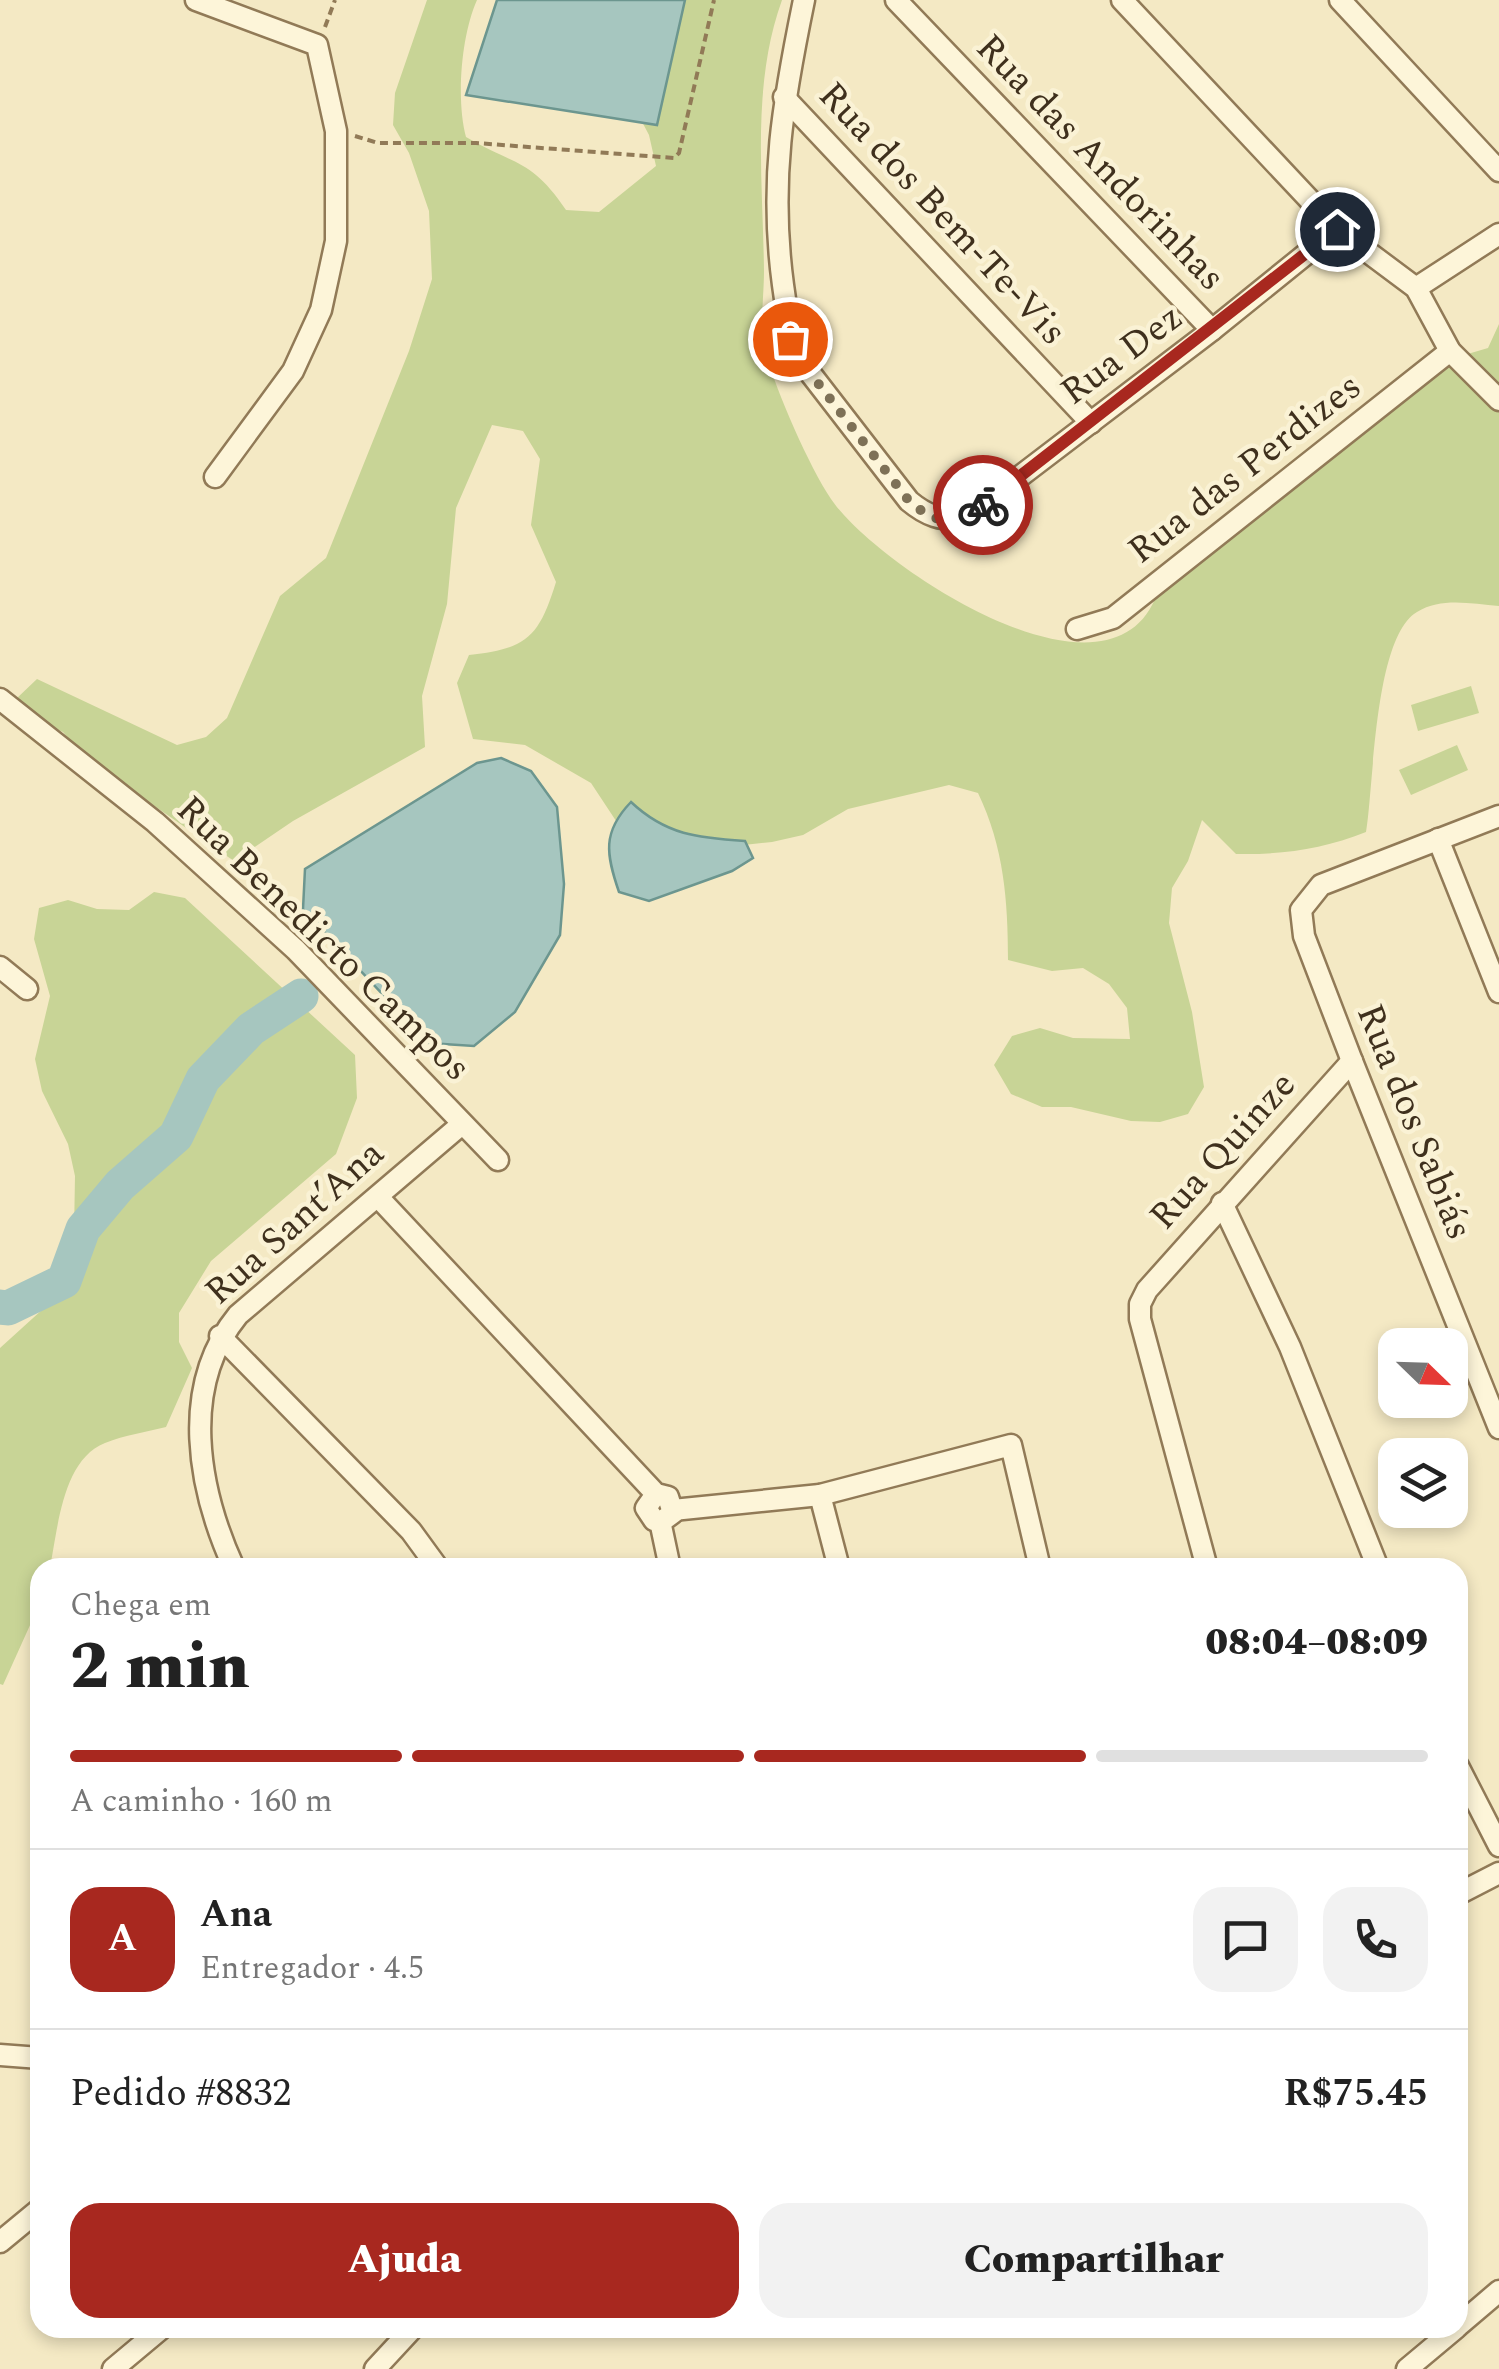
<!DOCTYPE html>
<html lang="pt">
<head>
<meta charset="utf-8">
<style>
  body { margin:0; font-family:Spectral,serif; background:#f2f2f2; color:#222; height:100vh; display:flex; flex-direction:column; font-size:38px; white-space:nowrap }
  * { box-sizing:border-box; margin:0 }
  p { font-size:32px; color:#767676 }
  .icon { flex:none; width:55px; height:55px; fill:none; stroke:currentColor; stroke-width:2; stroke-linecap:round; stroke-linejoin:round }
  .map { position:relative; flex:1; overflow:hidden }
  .panel { position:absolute; left:30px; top:1558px; width:1438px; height:780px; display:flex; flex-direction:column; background:#fff; border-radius:30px; box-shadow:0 5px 15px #0003 }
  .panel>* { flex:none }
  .needle { width:65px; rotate:113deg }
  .buttons { position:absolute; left:1378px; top:1328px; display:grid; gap:20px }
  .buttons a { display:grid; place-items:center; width:90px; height:90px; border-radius:20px; background:#fff; box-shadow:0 5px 15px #0003; font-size:50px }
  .pin { position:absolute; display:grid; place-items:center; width:85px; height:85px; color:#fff; margin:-42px; border:5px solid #fff; border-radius:50%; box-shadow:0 2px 10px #0007 }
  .courier { position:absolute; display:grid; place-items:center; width:100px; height:100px; margin:-50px; border:8px solid #a8281f; border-radius:50%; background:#fff; color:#222; box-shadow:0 2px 12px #0007 }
  .headline em { font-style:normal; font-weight:800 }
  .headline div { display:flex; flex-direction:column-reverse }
  .headline { display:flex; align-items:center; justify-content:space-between; height:170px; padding:0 40px }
  h1 { font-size:65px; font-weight:800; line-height:75px }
  .bar { display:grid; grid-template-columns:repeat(4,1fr); gap:15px 10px; align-content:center; height:120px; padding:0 40px }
  .bar i { height:12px; border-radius:8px; background:#e0e0e0 }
  .bar .on { background:#a8281f }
  .bar p { grid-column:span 4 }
  .line { display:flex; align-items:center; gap:25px; padding:0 40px; border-top:2px solid #e0e0e0 }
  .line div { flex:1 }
  .round { display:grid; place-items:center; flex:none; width:105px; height:105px; border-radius:30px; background:#f2f2f2 }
  .action { display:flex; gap:20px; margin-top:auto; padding:20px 40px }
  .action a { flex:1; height:115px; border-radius:30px; background:#a8281f; color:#fff; font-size:40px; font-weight:800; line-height:115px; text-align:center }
  .action a+a { background:#f2f2f2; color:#222 }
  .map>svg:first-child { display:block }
</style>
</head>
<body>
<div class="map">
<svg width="1499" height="2369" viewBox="0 0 1499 2369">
  <rect width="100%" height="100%" fill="#f4e9c4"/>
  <g fill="#c8d496">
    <path d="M427 0H477C461 36 456 100 466 137 515 166 531 158 566 210L599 212 656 166 649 135 629 97 609 0H782C751 86 763 180 764 271 764 296 759 330 766 354 777 393 809 466 831 499 875 564 1104 717 1155 599L1403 373 1488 348 1499 324V606C1471 604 1442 597 1417 612 1374 637 1374 785 1366 832 1323 849 1282 855 1236 854L1202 820 1188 861 1172 888 1169 923 1192 1012 1204 1087 1188 1114 1160 1122 1131 1121 1071 1107H1042L1011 1094 994 1065 1012 1036 1040 1028 1073 1038 1130 1039 1127 1008 1109 984 1083 968 1052 971 1008 960C1008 901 1004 847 978 793L949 785 848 809 803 835 772 842 689 851 626 836 591 783 525 745 473 739 457 683 469 655C527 649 539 637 556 582L531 525 540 459 523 431 492 425 456 508 447 604 422 696 425 747 293 821 234 861 85 758 63 732 36 720 16 699 37 679 177 745 206 737 227 718 280 596 326 558 409 351 432 279 429 211 409 153 393 125 395 93Z"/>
    <polygon points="1471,686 1479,713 1418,731 1411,705"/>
    <polygon points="1457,745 1468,770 1411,795 1399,770"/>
    <path d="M154 892 185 898 355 1055 357 1098 336 1154 211 1261 179 1313V1342L192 1368 166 1427C146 1432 125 1435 105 1443 62 1460 58 1529 50 1567L40 1568V1603L3 1685 0 1684V1348L54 1299 69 1264 74 1233 75 1176 68 1144 42 1091 35 1059 50 996 34 939 39 908 68 900 97 909 129 910Z"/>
  </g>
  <g fill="#a6c6bf" stroke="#6c968f" stroke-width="2.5">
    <polygon points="497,0 685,0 657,125 466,95"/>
    <polygon points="501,758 531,771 557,807 564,884 560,935 515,1012 474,1046 428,1043 303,909 305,869 477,763"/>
    <path d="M631 802C666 835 698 838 745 841L753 858 732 871 649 901 619 892C606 854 602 832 631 802Z"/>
  </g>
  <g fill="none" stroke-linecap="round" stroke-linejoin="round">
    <polyline stroke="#a6c6bf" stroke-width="35" points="0,1307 8,1308 64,1281 83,1229 120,1185 176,1136 203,1079 251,1029 301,996"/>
    <defs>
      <g id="street">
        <polyline points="196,0 317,45 336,131 336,241 321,310 293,371 215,477"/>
        <path d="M804 0C783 102 769 181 783 285 787 312 789 336 800 360L909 501C927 516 940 520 964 519L1212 330 1337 229"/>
        <polyline points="896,0 1212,330"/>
        <polyline points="1122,0 1337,229 1416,288 1450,351 1499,400"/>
        <polyline points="1340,0 1499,171"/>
        <polyline points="784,97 1091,423"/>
        <polyline points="1416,288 1499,234"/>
        <polyline points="1077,629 1113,618 1450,351"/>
        <polyline points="0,699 155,822 296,950 498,1160"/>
        <polyline points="1499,816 1321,885 1301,910 1304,936 1352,1061 1499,1428"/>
        <polyline points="1438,839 1499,992"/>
        <polyline points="0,967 27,989"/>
        <polyline points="378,1197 656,1494 668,1497 673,1513 662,1521 654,1520 646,1508 656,1494"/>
        <polyline points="1222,1203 1290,1347 1378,1568"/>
        <polyline points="220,1336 411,1531 438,1568"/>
        <polyline points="820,1495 839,1568"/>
        <polyline points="673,1510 820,1495 1011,1445 1040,1568"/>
        <polyline points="660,1521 670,1568"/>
        <path d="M234 1568C198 1489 179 1387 238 1315L462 1124"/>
        <polyline points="1207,1568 1140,1319 1140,1304 1147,1290 1352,1061"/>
        <polyline points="1458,1766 1499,1846"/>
        <polyline points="1458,1894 1499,1873"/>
        <polyline points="0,2055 40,2058"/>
        <polyline points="0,2242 40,2209"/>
        <polyline points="1458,2326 1499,2291"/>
        <polyline points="113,2369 162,2328"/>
        <polyline points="375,2369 413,2328"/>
        <polyline points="1407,2369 1456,2328"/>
      </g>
    </defs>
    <use href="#street" stroke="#917a57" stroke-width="25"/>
    <g stroke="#917a57" stroke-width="4" stroke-dasharray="8 5" stroke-linecap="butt">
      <polyline points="325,27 335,0"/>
      <polyline points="355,136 378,143 476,143 674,158 679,153 714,0"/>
    </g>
    <use href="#street" stroke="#fdf5d9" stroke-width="20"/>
  </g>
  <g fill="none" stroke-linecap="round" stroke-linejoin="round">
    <path stroke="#7e7157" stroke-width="10" stroke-dasharray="0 18" d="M790 339 800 360 909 501C937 525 955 527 983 505"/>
    <polyline stroke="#a8281f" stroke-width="12" points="983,505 1337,229"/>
  </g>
  <g text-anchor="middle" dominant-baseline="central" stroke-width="9" stroke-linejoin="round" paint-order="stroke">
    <g font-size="38" fill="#3f301d" stroke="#faf2d5">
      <text transform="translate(1100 163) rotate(46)">Rua das Andorinhas</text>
      <text transform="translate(942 214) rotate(47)">Rua dos Bem-Te-Vis</text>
      <text transform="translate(1122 355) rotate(-37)">Rua Dez</text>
      <text transform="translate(1245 469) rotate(-38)">Rua das Perdizes</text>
      <text transform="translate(323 939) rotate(44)">Rua Benedicto Campos</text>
      <text transform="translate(1414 1122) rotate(68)">Rua dos Sabiás</text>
      <text transform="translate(1223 1151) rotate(-48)">Rua Quinze</text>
      <text transform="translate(295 1223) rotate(-42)">Rua Sant’Ana</text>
    </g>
  </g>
</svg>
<div class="buttons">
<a><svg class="needle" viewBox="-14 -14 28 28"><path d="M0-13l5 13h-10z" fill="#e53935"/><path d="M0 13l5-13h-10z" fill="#767676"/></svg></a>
<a><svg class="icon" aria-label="layers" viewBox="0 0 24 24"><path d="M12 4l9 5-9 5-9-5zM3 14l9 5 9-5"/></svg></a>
</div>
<div class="pin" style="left:790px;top:339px;background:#ea580c"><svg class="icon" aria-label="bag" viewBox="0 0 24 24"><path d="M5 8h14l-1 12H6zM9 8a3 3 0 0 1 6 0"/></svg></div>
<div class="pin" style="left:1337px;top:229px;background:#1f2937"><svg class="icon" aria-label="home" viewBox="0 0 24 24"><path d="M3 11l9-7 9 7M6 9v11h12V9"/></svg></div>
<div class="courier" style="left:983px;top:505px"><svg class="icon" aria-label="bike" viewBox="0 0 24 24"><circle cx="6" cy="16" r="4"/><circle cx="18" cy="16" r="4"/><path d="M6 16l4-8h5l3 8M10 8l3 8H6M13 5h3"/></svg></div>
<section class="panel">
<div class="headline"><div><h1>2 min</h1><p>Chega em</p></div><em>08:04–08:09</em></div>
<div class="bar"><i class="on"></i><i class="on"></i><i class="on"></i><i></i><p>A caminho · 160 m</p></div>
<div class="line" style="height:180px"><b class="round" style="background:#a8281f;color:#fff">A</b><div><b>Ana</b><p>Entregador · 4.5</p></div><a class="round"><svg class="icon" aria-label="chat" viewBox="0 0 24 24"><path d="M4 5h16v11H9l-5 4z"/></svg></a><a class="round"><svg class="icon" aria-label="phone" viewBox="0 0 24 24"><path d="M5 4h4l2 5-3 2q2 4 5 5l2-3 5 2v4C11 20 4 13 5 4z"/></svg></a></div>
<div class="line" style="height:130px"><div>Pedido #8832</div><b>R$75.45</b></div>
<div class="action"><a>Ajuda</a><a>Compartilhar</a></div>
</section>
</div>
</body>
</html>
